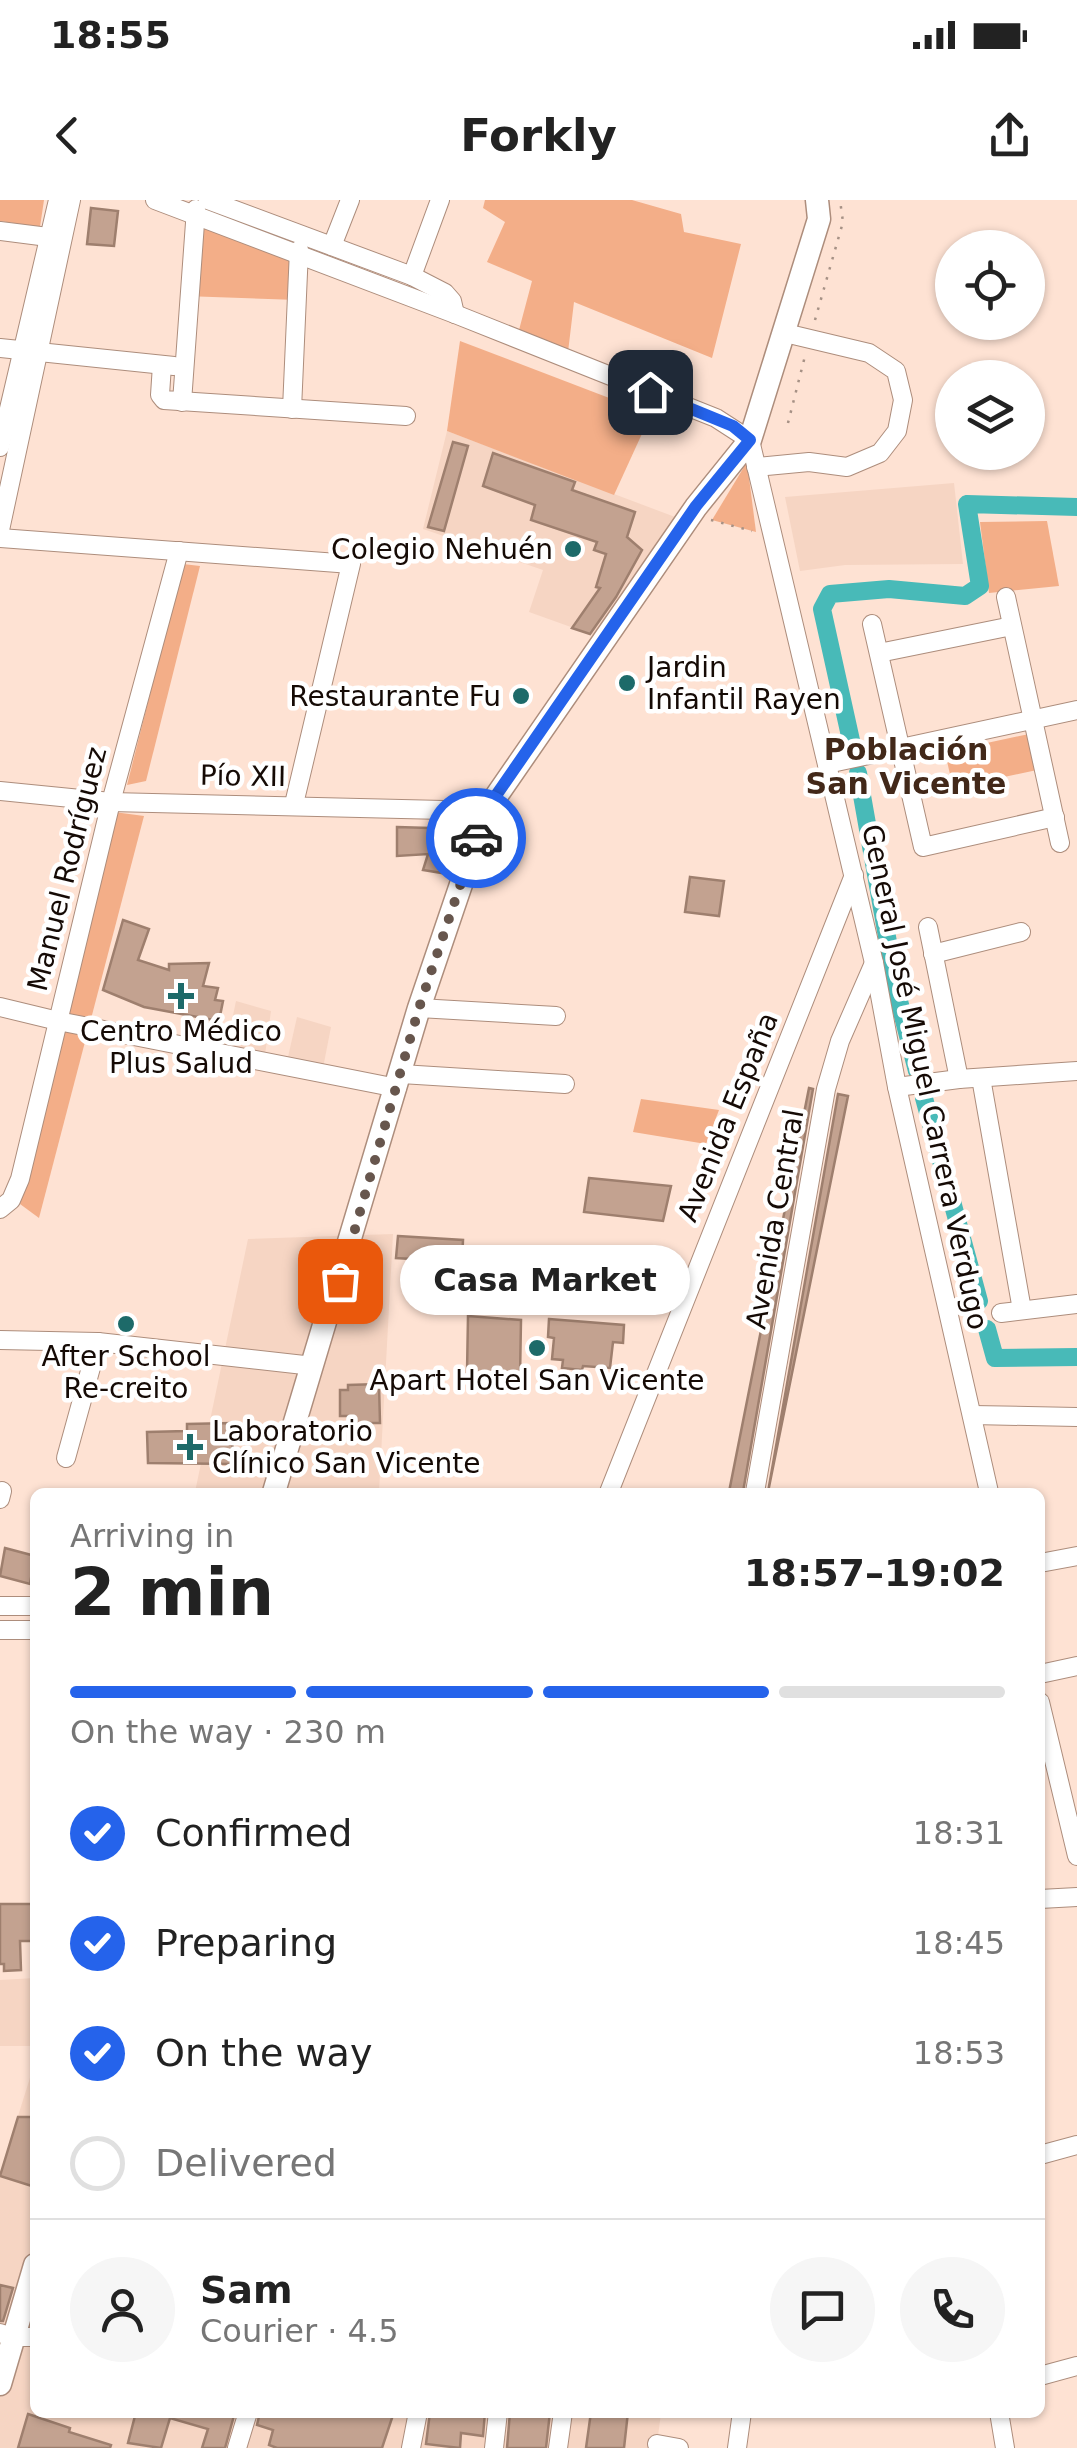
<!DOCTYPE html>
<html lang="en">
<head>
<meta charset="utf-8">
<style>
  body { margin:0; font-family:"DejaVu Sans",sans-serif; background:#f6f6f6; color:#222; height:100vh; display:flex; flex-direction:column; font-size:38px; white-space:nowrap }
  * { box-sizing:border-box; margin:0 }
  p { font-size:32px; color:#767676 }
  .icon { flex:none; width:55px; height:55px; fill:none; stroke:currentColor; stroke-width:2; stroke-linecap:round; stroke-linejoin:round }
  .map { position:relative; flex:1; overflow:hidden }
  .side { position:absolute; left:30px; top:1288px; width:1015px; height:930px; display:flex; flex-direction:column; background:#fff; border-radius:15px; box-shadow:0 2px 8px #0004 }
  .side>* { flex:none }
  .buttons { position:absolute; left:935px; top:30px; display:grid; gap:20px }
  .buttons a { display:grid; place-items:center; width:110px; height:110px; border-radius:50%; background:#fff; box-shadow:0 2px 8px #0004; font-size:50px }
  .pin { position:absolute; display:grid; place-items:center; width:85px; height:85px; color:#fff; margin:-42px; border-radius:20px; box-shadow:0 5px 15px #0006 }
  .courier { position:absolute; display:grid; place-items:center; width:100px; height:100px; margin:-50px; border:8px solid #2563eb; border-radius:50%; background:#fff; color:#222; box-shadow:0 2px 12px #0007 }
  .bubble { position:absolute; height:70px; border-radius:35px; background:#fff; box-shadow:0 2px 8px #0004; font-size:32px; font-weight:700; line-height:70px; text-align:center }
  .head em { font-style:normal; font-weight:700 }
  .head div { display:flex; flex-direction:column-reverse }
  .head { display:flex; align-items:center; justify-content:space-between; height:170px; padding:0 40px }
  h1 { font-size:65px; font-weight:700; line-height:75px }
  .bar { display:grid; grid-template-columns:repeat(4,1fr); gap:15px 10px; align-content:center; height:120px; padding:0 40px }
  .bar i { height:12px; border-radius:8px; background:#e0e0e0 }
  .bar .on { background:#2563eb }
  .bar p { grid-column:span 4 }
  .line { display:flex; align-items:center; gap:25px; padding:0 40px; border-top:2px solid #e0e0e0 }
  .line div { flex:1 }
  .round { display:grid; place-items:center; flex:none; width:105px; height:105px; border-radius:52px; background:#f6f6f6 }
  ol { padding:0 40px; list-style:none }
  li { display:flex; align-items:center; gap:30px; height:110px }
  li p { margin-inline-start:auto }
  li .icon { padding:10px; border-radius:50%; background:#2563eb; color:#fff; stroke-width:4 }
  li:last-child { color:#767676 }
  li i { width:55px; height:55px; border:5px solid #e0e0e0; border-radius:50% }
  .status { display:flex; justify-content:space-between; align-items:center; height:70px; padding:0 50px; background:#fff; direction:ltr }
  .status svg { height:28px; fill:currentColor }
  header { display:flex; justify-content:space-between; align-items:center; height:130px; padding:0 40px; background:#fff; font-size:45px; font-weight:700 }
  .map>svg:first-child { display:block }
</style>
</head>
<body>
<div class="status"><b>18:55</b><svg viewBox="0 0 49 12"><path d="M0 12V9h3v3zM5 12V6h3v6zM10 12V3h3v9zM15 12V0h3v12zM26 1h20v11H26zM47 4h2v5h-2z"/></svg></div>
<header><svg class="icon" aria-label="back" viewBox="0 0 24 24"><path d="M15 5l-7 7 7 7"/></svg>Forkly<svg class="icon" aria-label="share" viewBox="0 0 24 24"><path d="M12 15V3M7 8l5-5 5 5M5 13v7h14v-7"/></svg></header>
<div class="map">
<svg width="1077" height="2248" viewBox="0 0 1077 2248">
  <rect width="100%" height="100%" fill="#fee2d3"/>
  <g fill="#f6d5c3">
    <polygon points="447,231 683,320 596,436 529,412 543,370 423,329"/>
    <polygon points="954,283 963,364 845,365 800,371 785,297"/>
    <polygon points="236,801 271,811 264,862 225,854"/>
    <polygon points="297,817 331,827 322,873 286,866"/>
    <polygon points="393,1034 379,1292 195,1292 248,1039"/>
    <polygon points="35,1778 35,1846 0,1846 0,1780"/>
    <polygon points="35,1862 35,2065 14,2137 35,2137 35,2212 661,2213 657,2244 678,2248 0,2248 0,1973"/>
  </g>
  <g fill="#f3ae88">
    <polygon points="0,0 44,0 40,27 0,21"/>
    <polygon points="485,0 632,0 681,14 684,32 741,44 712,158 574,102 568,152 519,130 532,81 487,62 505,22 483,8"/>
    <polygon points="194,16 298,56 297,100 184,96"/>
    <polygon points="460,141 651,214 614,295 447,231"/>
    <polygon points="747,262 756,332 712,320"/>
    <polygon points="1047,321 1059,386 989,393 980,322"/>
    <polygon points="183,364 200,366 146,581 127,585"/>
    <polygon points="1029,534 1037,570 953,588 945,552"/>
    <polygon points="114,612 144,616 39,1018 20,1004"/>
    <polygon points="641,899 719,910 706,944 633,932"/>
  </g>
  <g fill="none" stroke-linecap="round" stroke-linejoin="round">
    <g stroke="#48bab8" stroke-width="18">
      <polyline points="852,545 822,409 830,394 889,389 965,396 980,386 967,304 1077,307"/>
      <polyline points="858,573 897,793 917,871"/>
      <polyline points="924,898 979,1101"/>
      <polyline points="987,1129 995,1158 1077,1157"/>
    </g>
  </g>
  <g fill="#c3a290" stroke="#9e7f6e" stroke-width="2.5">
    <polygon points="91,8 118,11 114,46 87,44"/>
    <polygon points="453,242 468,246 444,331 428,327"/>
    <polygon points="493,253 575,282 572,290 635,312 627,337 642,350 616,397 590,434 572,428 600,388 596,387 606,354 594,350 597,342 531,320 535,305 483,286"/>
    <polygon points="397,627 462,629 448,674 423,670 428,654 397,656"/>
    <polygon points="690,677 724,681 719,716 685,712"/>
    <polygon points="123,720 149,729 138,760 169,770 169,764 209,763 203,786 218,788 215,800 223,801 219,821 144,807 103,790"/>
    <polygon points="809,888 813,889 743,1292 729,1292"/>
    <polygon points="838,894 848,896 768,1292"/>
    <polygon points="589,978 671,986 663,1021 584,1012"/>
    <polygon points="398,1036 463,1040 462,1062 396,1058"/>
    <polygon points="468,1116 521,1120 520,1177 467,1173"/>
    <polygon points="549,1119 624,1125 623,1143 613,1142 610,1168 583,1166 582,1170 562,1168 563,1160 552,1159 554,1138 548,1137"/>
    <polygon points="379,1184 380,1223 348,1223 348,1216 340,1216 340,1190 348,1190 348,1185"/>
    <polygon points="232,1223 233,1264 148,1263 147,1232 187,1231 187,1224"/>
    <polygon points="5,1348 35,1356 30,1384 0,1376"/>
    <polygon points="0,1704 35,1704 35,1741 20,1741 21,1770 4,1771 4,1764 0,1764"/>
    <polygon points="18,1917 35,1917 35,1987 0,1976"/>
    <polygon points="0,2085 13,2088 3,2121 0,2121"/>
    <polygon points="136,2212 235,2212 225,2248 202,2248 208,2229 170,2218 161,2248 128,2243"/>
    <polygon points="260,2212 394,2212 382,2248 277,2248 269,2245 273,2230 257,2225"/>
    <polygon points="430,2212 485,2212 483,2236 461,2233 460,2248 426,2244"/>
    <polygon points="510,2212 550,2212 546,2248 507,2248"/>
    <polygon points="591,2212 628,2212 624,2248 586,2248"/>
    <polygon points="28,2214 70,2228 69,2232 111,2245 110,2248 18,2248"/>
  </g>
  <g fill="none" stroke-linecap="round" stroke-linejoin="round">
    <defs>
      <g id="minor">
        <polyline points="155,0 455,114 716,218 750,240 874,763 897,887 989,1292"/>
        <polyline points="208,0 412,76 445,93 452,101 455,114"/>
        <polyline points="0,31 48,37"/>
        <polyline points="332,46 350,0"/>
        <polyline points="412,76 440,0"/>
        <polyline points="0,148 174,166"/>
        <polyline points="162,165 160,195 164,200 406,216"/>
        <polyline points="182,202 196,9"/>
        <polyline points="292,209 299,50"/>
        <polyline points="0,247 58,0"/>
        <polyline points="756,267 809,262 847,267 880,253 897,231 903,200 896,171 869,153 785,133"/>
        <polyline points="0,330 71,0"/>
        <polyline points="0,338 351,364 294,604"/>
        <polyline points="1006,397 1060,643"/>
        <polyline points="872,424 923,647 1055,617"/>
        <polyline points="879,453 1012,426"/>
        <polyline points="827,564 1077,510"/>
        <polyline points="0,591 111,602 486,611"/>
        <polyline points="928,727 959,879"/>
        <polyline points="933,754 1021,732"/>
        <polyline points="0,807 58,821 397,888"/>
        <polyline points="419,808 556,816"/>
        <polyline points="401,874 565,884"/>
        <polyline points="981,878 1022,1110"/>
        <polyline points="897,887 959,879 1077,871"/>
        <polyline points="0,1009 11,1000 20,979 111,602 179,351"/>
        <polyline points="1001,1113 1077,1104"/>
        <polyline points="0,1140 98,1142 313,1166"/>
        <polyline points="972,1215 1077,1217"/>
        <polyline points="66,1258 98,1142"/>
        <polyline points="609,1292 854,675"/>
        <polyline points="755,1292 826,889 840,841 874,763"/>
        <polyline points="0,1299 2,1291"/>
        <polyline points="1040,1363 1077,1356"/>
        <polyline points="0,1406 35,1406"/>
        <polyline points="0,1430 35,1430"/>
        <polyline points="1040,1474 1077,1466"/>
        <polyline points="1040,1502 1077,1656"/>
        <polyline points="1040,1699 1077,1697"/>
        <polyline points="1040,1955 1077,1945"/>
        <polyline points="0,2133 13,2137 35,2137"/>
        <polyline points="1040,2176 1077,2166"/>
        <polyline points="999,2212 1005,2248"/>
        <polyline points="657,2244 679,2248"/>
        <polyline points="237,2248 248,2212"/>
        <polyline points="411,2248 418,2212"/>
        <polyline points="494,2248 498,2212"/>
        <polyline points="558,2248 563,2212"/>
        <polyline points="737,2248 742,2212"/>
      </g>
      <g id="major">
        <polyline points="274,1292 419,808 486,611 696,307 750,240 819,19 817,0"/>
        <polyline points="0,2184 35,2065"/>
      </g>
    </defs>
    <use href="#minor" stroke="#ad8d7c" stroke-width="20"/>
    <use href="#major" stroke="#ad8d7c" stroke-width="25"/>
    <g stroke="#a69185" stroke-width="2.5" stroke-dasharray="2.5 8" stroke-linecap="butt">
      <polyline points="815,120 843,22 840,0"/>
      <polyline points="788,223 805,156"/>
      <polyline points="711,320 752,331"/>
    </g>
    <use href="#minor" stroke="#fff" stroke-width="18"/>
    <use href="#major" stroke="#fff" stroke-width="22"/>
  </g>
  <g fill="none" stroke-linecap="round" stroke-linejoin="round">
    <polyline stroke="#67564d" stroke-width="10" stroke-dasharray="0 18" points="340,1081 419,808 476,638"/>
    <polyline stroke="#2563eb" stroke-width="12" points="476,638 486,610 696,306 750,240 733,226 650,192"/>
  </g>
  <g fill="#1d6a69" stroke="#fff" stroke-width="4">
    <circle cx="573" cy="349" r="10"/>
    <circle cx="627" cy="483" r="10"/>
    <circle cx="521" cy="496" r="10"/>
    <path d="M176 781h10v10h10v10h-10v10h-10v-10h-10v-10h10z"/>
    <circle cx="126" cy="1124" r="10"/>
    <circle cx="537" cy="1148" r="10"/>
    <path d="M185 1232h10v10h10v10h-10v10h-10v-10h-10v-10h10z"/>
  </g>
  <g text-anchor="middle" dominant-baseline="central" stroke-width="9" stroke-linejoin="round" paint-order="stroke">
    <g font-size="28" fill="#150a05" stroke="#fff">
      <text x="553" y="349" text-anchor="end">Colegio Nehuén</text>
      <text x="647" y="467" text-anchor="start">Jardin<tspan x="647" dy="32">Infantil Rayen</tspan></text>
      <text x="501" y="496" text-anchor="end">Restaurante Fu</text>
      <text x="181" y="831">Centro Médico<tspan x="181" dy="32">Plus Salud</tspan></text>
      <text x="126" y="1156">After School<tspan x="126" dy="32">Re-creito</tspan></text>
      <text x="537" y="1180">Apart Hotel San Vicente</text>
      <text x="212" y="1231" text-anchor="start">Laboratorio<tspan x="212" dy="32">Clínico San Vicente</tspan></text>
    </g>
    <g font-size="28" fill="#150a05" stroke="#fff">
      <text transform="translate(243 576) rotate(1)">Pío XII</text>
      <text transform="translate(67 669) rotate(-76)">Manuel Rodríguez</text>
      <text transform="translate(925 877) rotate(78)">General José Miguel Carrera Verdugo</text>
      <text transform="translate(728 917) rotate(-68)">Avenida España</text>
      <text transform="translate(775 1019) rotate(-80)">Avenida Central</text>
    </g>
    <g font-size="30" font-weight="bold" fill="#422819" stroke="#fff">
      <text x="906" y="549">Población<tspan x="906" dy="34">San Vicente</tspan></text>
    </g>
  </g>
</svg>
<div class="buttons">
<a><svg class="icon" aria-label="locate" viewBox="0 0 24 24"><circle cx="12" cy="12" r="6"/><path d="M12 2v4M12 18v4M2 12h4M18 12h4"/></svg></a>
<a><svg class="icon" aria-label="layers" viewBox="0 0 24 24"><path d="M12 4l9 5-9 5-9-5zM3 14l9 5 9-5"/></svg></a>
</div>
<div class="pin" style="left:340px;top:1081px;background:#ea580c"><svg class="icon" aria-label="bag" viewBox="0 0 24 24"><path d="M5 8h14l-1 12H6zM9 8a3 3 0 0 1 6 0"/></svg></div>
<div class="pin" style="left:650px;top:192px;background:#1f2937"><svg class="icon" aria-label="home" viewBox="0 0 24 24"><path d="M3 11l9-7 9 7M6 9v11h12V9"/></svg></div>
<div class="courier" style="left:476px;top:638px"><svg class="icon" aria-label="car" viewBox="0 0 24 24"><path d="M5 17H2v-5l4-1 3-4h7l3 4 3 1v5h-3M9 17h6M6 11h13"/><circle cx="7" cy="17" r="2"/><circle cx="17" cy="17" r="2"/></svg></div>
<div class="bubble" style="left:400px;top:1045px;width:290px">Casa Market</div>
<section class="side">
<div class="head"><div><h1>2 min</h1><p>Arriving in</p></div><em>18:57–19:02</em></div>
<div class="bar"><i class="on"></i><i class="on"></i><i class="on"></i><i></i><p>On the way · 230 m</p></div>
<ol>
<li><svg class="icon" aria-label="check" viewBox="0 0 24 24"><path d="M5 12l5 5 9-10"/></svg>Confirmed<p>18:31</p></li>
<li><svg class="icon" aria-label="check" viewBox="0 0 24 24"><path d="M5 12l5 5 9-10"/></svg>Preparing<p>18:45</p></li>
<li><svg class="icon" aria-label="check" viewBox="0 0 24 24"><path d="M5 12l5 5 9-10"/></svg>On the way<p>18:53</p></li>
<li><i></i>Delivered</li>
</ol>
<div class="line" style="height:180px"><a class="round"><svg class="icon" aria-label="person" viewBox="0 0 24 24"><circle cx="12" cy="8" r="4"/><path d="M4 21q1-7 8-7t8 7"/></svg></a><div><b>Sam</b><p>Courier · 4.5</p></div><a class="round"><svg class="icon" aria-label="chat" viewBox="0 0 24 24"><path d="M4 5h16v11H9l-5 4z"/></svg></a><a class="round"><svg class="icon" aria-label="phone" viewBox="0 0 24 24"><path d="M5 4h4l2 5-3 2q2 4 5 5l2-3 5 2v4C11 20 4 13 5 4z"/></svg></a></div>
</section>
</div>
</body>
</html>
